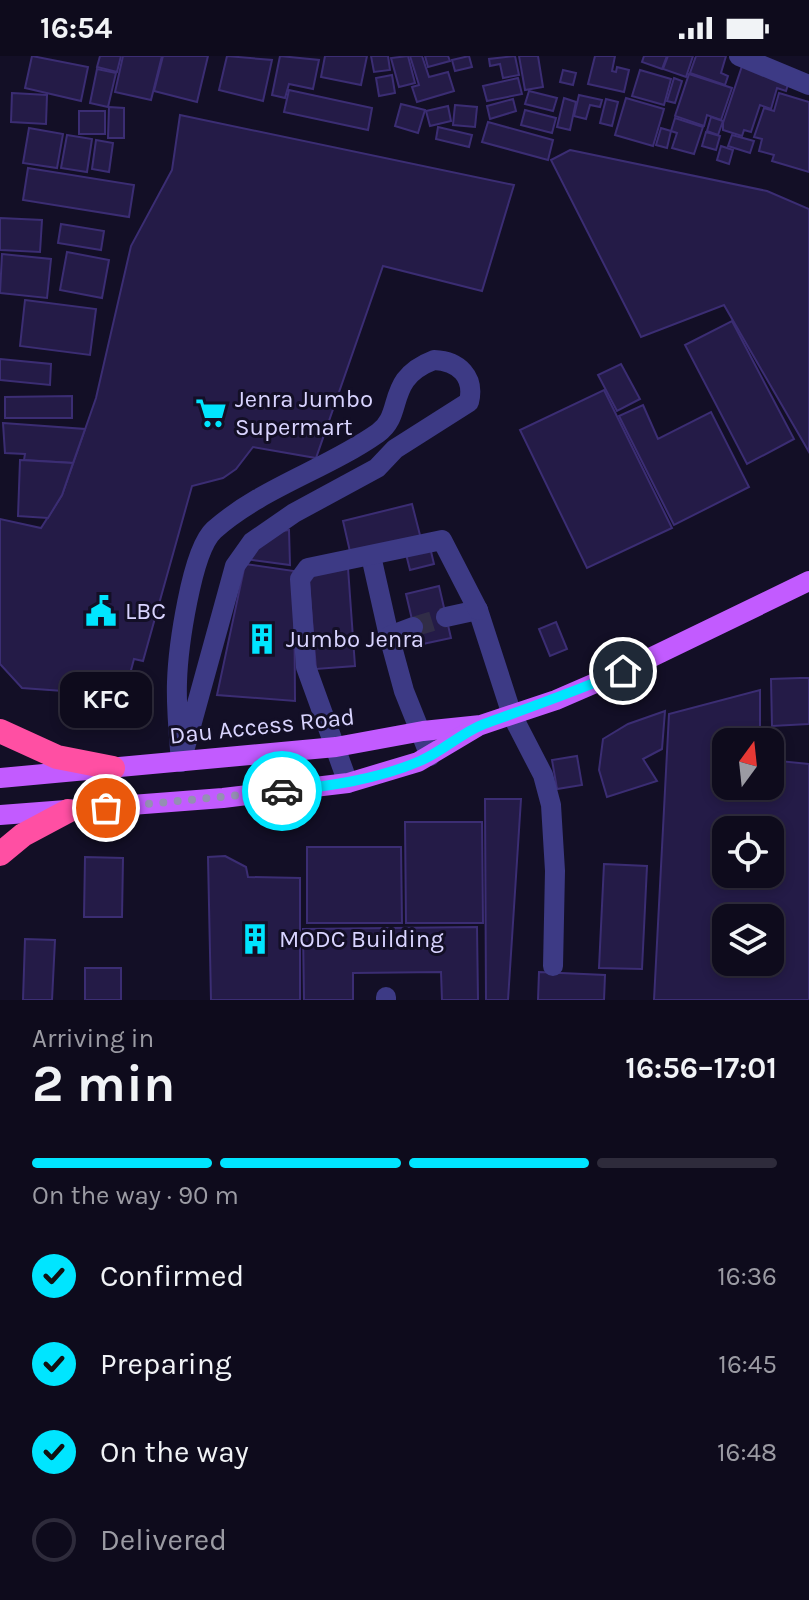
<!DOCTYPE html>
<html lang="en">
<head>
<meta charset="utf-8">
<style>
  body { margin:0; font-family:Karla,sans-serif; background:#1c1929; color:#f1f3f6; height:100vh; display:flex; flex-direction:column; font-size:30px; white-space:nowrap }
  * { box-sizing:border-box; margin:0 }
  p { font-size:26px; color:#9b9ba3 }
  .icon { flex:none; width:44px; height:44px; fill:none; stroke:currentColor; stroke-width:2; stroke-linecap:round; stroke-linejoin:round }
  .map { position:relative; height:944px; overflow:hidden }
  .sheet { display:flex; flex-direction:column; background:#0e0b1c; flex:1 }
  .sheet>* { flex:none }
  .needle { width:52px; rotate:15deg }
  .tools { position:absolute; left:712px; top:672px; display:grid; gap:16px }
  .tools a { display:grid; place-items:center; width:72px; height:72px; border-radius:16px; background:#0e0b1c; box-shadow:0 4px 12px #0003,0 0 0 2px #2e2b3b; font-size:40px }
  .pin { position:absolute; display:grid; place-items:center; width:68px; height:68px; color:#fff; margin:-34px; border:4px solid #fff; border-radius:50%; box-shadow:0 2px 8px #0007 }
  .courier { position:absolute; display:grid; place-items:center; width:80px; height:80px; margin:-40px; border:6px solid #00e5ff; border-radius:50%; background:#fff; color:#222; box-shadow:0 2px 10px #0007 }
  .bubble { position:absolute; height:56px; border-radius:16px; background:#0e0b1c; box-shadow:0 4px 12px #0003,0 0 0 2px #2e2b3b; font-size:26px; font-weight:700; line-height:56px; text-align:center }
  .summary em { font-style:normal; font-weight:700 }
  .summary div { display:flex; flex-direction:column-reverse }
  .summary { display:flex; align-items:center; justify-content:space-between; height:136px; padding:0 32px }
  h1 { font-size:52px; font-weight:700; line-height:60px }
  .bar { display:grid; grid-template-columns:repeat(4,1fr); gap:12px 8px; align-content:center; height:96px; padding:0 32px }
  .bar i { height:10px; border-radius:6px; background:#2e2b3b }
  .bar .selected { background:#00e5ff }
  .bar p { grid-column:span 4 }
  ol { padding:0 32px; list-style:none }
  li { display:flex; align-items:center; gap:24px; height:88px }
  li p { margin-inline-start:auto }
  li .icon { padding:8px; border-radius:50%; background:#00e5ff; color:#111; stroke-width:4 }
  li:last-child { color:#9b9ba3 }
  li i { width:44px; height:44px; border:4px solid #2e2b3b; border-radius:50% }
  .status { display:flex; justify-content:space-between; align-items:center; height:56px; padding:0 40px; background:#0e0b1c; direction:ltr }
  .status svg { height:22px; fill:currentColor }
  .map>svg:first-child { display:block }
</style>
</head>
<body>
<div class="status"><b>16:54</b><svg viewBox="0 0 49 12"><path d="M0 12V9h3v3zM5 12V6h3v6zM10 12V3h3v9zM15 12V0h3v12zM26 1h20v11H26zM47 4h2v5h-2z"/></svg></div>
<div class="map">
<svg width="809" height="944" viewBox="0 0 809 944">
  <rect width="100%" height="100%" fill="#130f26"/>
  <g fill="#241b47" stroke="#3b2d73" stroke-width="2" fill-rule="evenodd">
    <polygon points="32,0 88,11 81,45 25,32"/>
    <polygon points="100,0 121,0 117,16 97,11"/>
    <polygon points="123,0 162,0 151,44 115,36"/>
    <polygon points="163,0 208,0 197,46 154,35"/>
    <polygon points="227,0 272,4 263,45 219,34"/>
    <polygon points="280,0 319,4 313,33 289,28 285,42 272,39"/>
    <polygon points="325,0 367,0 361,29 321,21"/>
    <polygon points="371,0 388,0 390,14 374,16"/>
    <polygon points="408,0 415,27 399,31 391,2"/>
    <polygon points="410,0 422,0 429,21 448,16 454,35 417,46 412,31 419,29"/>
    <polygon points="425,0 448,0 450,5 428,11"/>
    <polygon points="469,0 472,11 455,15 452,4"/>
    <polygon points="515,0 519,19 503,22 500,8 490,10 489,3"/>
    <polygon points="519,0 538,0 543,31 525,34"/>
    <polygon points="595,0 615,0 612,15 616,16 617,11 629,14 624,36 588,28"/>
    <polygon points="644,0 667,0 662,13 642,6"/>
    <polygon points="668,0 693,0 686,21 663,13"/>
    <polygon points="696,0 726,0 721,17 728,20 725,29 690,17"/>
    <polygon points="743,7 790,22 786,35 777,32 771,53 760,49 751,76 744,74 742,80 723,74 723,67"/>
    <polygon points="97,13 116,17 108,51 90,47"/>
    <polygon points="563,14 576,17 573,29 560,26"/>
    <polygon points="640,14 671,23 664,49 632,40"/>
    <polygon points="689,18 732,32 721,64 707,59 704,70 675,60"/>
    <polygon points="392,19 395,37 379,40 376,22"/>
    <polygon points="518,22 522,38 487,45 483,30"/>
    <polygon points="674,22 682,25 675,47 667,45"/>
    <polygon points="289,34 372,52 368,74 284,56"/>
    <polygon points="529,35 557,42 553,55 525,48"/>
    <polygon points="12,37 47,39 46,68 11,66"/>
    <polygon points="779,37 809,46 809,116 772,105 774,99 759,95 762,83 754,81 764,52 774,55"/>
    <polygon points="579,39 602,44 600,51 590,49 586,63 574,60"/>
    <polygon points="564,42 576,46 570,74 557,71"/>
    <polygon points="626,42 664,53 653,90 615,79"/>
    <polygon points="513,43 516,55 490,63 487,50"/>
    <polygon points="606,43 618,46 612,70 600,67"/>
    <polygon points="401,48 425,54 418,77 395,70"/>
    <polygon points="455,49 477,51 475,71 453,69"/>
    <polygon points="448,50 451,65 430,70 426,55"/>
    <polygon points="109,51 124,52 124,82 108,82"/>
    <polygon points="525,54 556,62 552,77 521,69"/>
    <rect x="79" y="55" width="26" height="23"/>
    <polygon points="180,59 514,129 482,235 383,210 316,402 253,391 236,413 223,422 192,430 143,605 134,603 130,618 147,621 146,641 22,632 0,608 0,463 41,472 62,439 96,342 131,190 172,114"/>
    <polygon points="711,61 723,65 718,79 707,75"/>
    <polygon points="675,62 703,71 694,98 672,92 677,77 671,75"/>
    <polygon points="488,66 553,84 548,104 482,86"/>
    <polygon points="438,71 472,79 469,91 436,83"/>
    <polygon points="29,72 63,78 57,112 23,107"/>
    <polygon points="661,72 671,75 667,92 656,89"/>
    <polygon points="706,76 720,80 716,94 702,90"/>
    <polygon points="67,79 92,83 87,116 61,112"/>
    <polygon points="732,79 754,85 750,97 728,90"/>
    <polygon points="96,84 113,87 109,116 92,113"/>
    <polygon points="721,90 733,94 729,108 717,104"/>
    <polygon points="570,94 767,135 809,153 809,396 724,249 641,281 551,104"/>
    <polygon points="28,112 134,129 129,161 23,144"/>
    <polygon points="0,162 42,164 40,196 0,194"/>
    <polygon points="61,168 104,175 101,194 58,187"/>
    <polygon points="67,196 109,204 102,242 60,234"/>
    <polygon points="2,198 51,203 47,242 0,237"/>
    <polygon points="25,244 96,253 90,299 20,290"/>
    <polygon points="732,265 794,383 747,408 685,289"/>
    <polygon points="0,303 51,308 50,329 0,324"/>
    <polygon points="621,308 640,343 617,355 598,319"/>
    <polygon points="604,334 672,472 587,512 520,374"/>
    <polygon points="72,340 72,362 5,362 5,341"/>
    <polygon points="643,349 658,383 711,356 749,431 674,469 619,360"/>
    <polygon points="3,367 85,373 73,407 24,404 25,398 5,397"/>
    <polygon points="20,404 73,407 62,439 48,462 18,460"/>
    <polygon points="412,448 421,483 351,500 343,465"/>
    <polygon points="289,474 290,509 245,503 276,476"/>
    <polygon points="429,487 434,508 410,514 405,494"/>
    <polygon points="245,508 294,515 295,645 217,639"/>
    <polygon points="348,512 355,610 316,613 308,515"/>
    <polygon points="439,530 451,582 418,589 406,538"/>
    <polygon points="556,566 567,593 550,600 539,573"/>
    <polygon points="800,622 809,622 809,668 772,670 771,623"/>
    <path d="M760 634V686H726V730H770V704L809 708V944H654L669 658ZM726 774H770V818H726ZM726 862H770V906H726Z"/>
    <polygon points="665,655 662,693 643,703 657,725 607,741 599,714 603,683 628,668"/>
    <polygon points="577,700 582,729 557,733 552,704"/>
    <polygon points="485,743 521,743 508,944 486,944"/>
    <polygon points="405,766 482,766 483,867 406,867"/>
    <polygon points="307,791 401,791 402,867 307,867"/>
    <polygon points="225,800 246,811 248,821 300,822 300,944 211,944 208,801"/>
    <polygon points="85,801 123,802 122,861 84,861"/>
    <polygon points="604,808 647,810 642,913 599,912"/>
    <polygon points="477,871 478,944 442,944 441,916 353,917 353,944 304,944 303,873"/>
    <polygon points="25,883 55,884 52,944 23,944"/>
    <rect x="85" y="912" width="36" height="32"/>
    <polygon points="539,916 605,919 604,944 538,944"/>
  </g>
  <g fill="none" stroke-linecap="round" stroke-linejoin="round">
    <polyline stroke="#312d47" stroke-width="20" stroke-dasharray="20 10" stroke-linecap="butt" points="413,571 446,561"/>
    <g stroke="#3d3a85" stroke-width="20">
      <polyline points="739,0 809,29"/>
      <path d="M434 304C459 305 475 321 469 346L395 393 377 412 294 457 252 486 235 510 181 706C179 680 176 653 177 626 178 594 191 495 214 474 261 432 327 413 378 377 405 358 384 323 434 304Z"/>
      <polyline points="371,500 389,580"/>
      <polyline points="446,561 478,554 512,659 543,719 551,749 555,815 553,910"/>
      <polyline points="413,571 389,580 404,635 430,700"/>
      <polyline points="348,727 306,611 300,523 308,512 442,484 478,554"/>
      <polyline points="386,944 386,941"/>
    </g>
    <g stroke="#c25bff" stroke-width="20">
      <polyline points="0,722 336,691 423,675 481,669 556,644 623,615 809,525"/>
      <polyline points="0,759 223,742 348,727 418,706 477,671"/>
    </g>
    <g stroke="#ff4fa3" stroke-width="24">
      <polyline points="0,675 57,701 113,712"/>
      <polyline points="0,798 23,779 68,755"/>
    </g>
  </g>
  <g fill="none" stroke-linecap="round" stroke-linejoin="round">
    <polyline stroke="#948fb3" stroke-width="8" stroke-dasharray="0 14.4" points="106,752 282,735"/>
    <path stroke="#00e5ff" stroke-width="10" d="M282 735C329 730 376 724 420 705 443 695 461 677 484 668 531 651 577 635 623 615"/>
  </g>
  <defs>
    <symbol id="supermarket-bare" viewBox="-9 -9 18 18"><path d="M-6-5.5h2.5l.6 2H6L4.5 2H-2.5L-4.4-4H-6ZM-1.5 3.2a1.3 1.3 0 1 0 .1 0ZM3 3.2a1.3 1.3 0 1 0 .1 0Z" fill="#00e5ff" stroke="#130f26" stroke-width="2.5" paint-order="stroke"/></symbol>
    <symbol id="civic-bare" viewBox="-9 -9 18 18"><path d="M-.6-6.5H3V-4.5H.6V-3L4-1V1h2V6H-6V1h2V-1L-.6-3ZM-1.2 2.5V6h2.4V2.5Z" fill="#00e5ff" stroke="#130f26" stroke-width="2.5" paint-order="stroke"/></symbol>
    <symbol id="building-bare" viewBox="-9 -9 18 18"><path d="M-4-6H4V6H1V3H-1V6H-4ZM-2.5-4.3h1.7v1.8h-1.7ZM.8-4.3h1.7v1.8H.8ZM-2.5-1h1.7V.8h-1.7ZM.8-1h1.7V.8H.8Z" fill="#00e5ff" stroke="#130f26" stroke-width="2.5" paint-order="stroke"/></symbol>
  </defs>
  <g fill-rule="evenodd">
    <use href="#supermarket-bare" x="189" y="335" width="44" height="44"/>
    <use href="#civic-bare" x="79" y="533" width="44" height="44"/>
    <use href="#building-bare" x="240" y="561" width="44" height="44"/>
    <use href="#building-bare" x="233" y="861" width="44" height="44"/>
  </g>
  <g text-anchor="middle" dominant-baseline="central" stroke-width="6" stroke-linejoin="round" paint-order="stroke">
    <g font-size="24" fill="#d9d4ff" stroke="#130f26" text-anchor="start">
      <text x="235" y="343">Jenra Jumbo<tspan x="235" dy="28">Supermart</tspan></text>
      <text x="125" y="555">LBC</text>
      <text x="286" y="583">Jumbo Jenra</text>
      <text x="279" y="883">MODC Building</text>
    </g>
    <g font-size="24" fill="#d9d4ff" stroke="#130f26">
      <text transform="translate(262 670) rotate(-6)">Dau Access Road</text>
    </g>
  </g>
</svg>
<div class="tools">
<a><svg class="needle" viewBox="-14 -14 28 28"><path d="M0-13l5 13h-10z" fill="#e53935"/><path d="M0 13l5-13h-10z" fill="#9b9ba3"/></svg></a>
<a><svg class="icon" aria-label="locate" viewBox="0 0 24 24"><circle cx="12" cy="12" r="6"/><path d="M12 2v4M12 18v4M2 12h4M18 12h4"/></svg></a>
<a><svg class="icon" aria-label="layers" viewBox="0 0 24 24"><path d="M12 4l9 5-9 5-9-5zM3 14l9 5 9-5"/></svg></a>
</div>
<div class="pin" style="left:106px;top:752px;background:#ea580c"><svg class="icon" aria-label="bag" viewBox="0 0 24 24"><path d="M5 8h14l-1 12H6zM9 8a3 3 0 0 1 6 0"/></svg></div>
<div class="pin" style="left:623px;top:615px;background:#1f2937"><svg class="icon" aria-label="home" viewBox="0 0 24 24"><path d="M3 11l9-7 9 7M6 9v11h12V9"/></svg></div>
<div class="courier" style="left:282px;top:735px"><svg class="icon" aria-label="car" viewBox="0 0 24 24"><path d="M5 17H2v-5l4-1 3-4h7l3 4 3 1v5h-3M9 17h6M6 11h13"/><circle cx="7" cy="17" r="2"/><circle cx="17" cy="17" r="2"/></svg></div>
<div class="bubble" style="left:60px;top:616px;width:92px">KFC</div>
</div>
<section class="sheet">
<div class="summary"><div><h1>2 min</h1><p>Arriving in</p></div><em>16:56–17:01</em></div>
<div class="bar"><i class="selected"></i><i class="selected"></i><i class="selected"></i><i></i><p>On the way · 90 m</p></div>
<ol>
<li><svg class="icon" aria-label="check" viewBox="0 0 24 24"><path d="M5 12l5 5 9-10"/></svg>Confirmed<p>16:36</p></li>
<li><svg class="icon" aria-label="check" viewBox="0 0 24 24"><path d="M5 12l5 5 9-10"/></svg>Preparing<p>16:45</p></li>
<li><svg class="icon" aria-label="check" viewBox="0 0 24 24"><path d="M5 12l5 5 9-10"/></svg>On the way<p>16:48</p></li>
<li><i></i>Delivered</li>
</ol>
</section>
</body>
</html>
